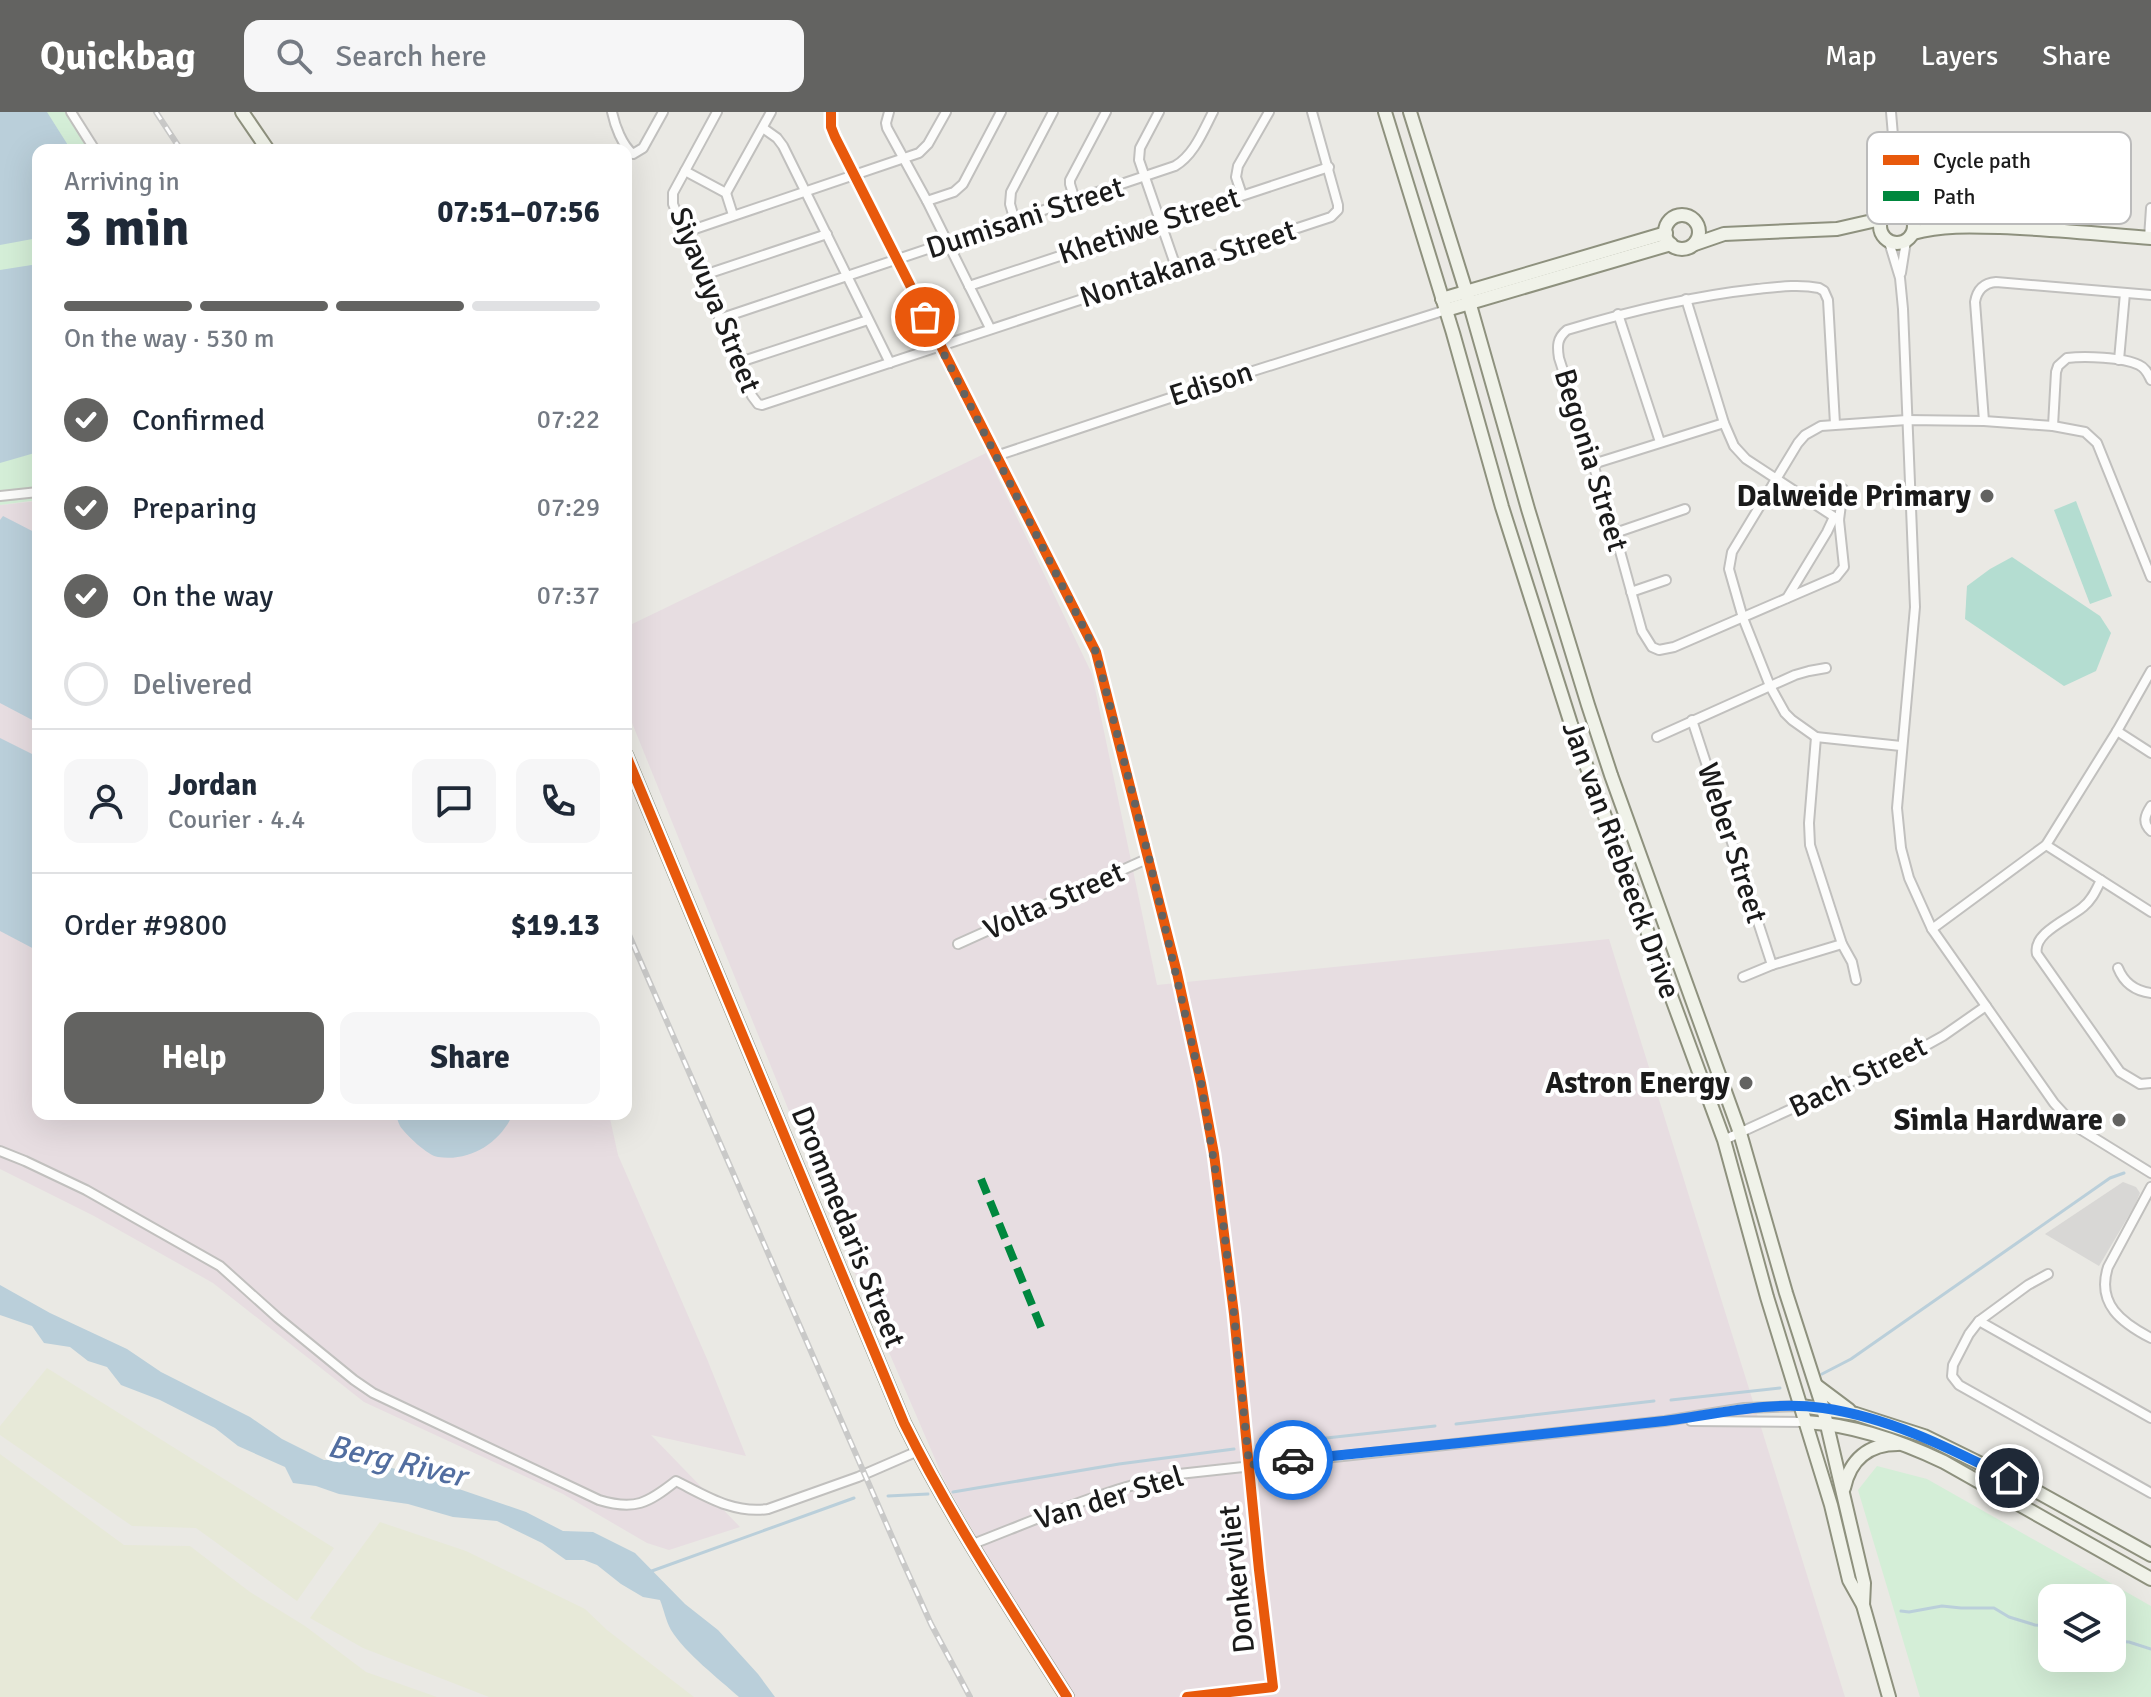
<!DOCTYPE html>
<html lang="en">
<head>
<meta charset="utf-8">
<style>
  body { margin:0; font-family:Signika,sans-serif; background:#f6f6f7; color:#1f2937; height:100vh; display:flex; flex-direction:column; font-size:30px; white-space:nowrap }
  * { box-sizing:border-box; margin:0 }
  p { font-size:26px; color:#747a83 }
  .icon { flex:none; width:44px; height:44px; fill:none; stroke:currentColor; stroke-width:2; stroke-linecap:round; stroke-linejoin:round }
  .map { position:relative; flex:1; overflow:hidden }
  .drawer { position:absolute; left:32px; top:32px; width:600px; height:976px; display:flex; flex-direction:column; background:#fff; border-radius:16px; box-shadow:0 8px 32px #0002 }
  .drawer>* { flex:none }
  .tools { position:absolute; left:2038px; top:1472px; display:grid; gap:16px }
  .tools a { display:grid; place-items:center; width:88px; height:88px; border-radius:16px; background:#fff; box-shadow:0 8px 32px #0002; font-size:40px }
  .pin { position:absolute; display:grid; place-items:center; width:68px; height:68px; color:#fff; margin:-34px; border:4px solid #fff; border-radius:50%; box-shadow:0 2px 8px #0007 }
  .courier { position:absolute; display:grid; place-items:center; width:80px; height:80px; margin:-40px; border:6px solid #1a73e8; border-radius:50%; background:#fff; color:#222; box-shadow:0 2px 10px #0007 }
  .head em { font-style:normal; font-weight:700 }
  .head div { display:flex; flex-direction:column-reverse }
  .head { display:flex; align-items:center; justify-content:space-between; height:136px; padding:0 32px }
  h1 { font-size:52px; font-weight:700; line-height:60px }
  .bar { display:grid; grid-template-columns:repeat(4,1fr); gap:12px 8px; align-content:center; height:96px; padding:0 32px }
  .bar i { height:10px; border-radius:6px; background:#e0e1e3 }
  .bar .on { background:#636361 }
  .bar p { grid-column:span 4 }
  .line { display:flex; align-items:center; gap:20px; padding:0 32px; border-top:2px solid #e0e1e3 }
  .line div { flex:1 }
  .round { display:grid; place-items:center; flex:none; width:84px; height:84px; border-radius:16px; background:#f6f6f7 }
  ol { padding:0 32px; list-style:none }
  li { display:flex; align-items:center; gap:24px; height:88px }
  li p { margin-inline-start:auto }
  li .icon { padding:8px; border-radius:50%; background:#636361; color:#fff; stroke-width:4 }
  li:last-child { color:#747a83 }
  li i { width:44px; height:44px; border:4px solid #e0e1e3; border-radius:50% }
  .action { display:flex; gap:16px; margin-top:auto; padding:16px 32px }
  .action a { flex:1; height:92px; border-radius:16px; background:#636361; color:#fff; font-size:32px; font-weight:700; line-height:92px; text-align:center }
  .action a+a { background:#f6f6f7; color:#1f2937 }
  header { display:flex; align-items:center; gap:48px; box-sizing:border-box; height:112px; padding:0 40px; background:#636361; color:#fff }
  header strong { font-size:38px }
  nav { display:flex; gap:44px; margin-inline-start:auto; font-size:28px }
  .search { width:560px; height:72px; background:#f6f6f7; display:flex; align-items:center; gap:20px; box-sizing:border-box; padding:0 28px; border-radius:16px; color:#747a83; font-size:30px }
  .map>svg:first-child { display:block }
</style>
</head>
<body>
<header>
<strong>Quickbag</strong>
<div class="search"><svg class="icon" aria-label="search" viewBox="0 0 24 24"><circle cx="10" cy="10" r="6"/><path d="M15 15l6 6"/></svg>Search here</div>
<nav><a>Map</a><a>Layers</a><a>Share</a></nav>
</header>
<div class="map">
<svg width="2151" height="1585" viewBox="0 0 2151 1585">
  <rect width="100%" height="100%" fill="#eae9e4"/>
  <g fill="#e7dde1">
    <polygon points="986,341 1092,562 1157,873 1609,827 1845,1585 1070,1585 1003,1472 945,1370 850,1150 626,596 626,515"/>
    <polygon points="38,389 38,1002 609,1002 618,1043 707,1247 746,1344 651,1323 740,1415 669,1438 647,1431 563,1382 364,1290 213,1171 94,1104 0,1057 0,393"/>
  </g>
  <polygon fill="#d8d7d5" points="2123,1070 2136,1075 2140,1081 2135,1093 2099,1154 2045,1122"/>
  <g fill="#e7e9d8">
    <polygon points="47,1256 334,1436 297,1489 196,1416 132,1414 0,1323 0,1314"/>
    <polygon points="0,1342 124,1433 190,1434 250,1480 305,1514 366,1560 437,1585 0,1585"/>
    <polygon points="380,1410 466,1439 585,1497 607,1518 694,1585 489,1585 363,1536 310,1506"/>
  </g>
  <g fill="#d4eed7" fill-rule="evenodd">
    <polygon points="0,0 65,0 89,38 38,38 38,388 0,393"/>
    <path d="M1877 1354 1927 1367 2151 1494V1585H1920L1858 1378ZM2052 1486H2112V1546H2052Z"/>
  </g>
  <g fill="#b4ddd1">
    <polygon points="2076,389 2112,484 2090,492 2054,398"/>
    <polygon points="2012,445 2100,504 2111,521 2096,559 2064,574 1965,507 1967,474 1990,457"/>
  </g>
  <g fill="#bacfda">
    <polygon points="0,0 47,0 71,38 38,38 38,126 0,133"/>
    <polygon points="38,152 38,340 0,351 0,158"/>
    <polygon points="3,404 38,422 38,611 0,591 0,408"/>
    <polygon points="0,626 38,645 38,839 0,819"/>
    <path d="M396 1002H513C500 1031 470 1050 438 1045 428 1044 405 1022 400 1014 398 1010 397 1006 396 1002Z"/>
    <path d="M0 1173 50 1201 127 1237 161 1260 250 1305 282 1327 324 1348 359 1347 421 1364 526 1400 563 1419 593 1420 635 1441 685 1492 718 1518 758 1562 775 1585H739C718 1566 686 1542 671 1518 666 1509 664 1498 660 1488L643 1485 621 1472 597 1453 584 1448H566L542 1431 497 1409 453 1405 408 1392 339 1382 316 1374 293 1371 285 1355 238 1334 215 1316 160 1288 121 1273 107 1255 88 1249 70 1235 44 1231 32 1214 0 1203Z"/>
  </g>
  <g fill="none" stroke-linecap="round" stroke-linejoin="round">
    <g stroke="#bacfda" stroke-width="3">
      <polyline points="1822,1262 1851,1247 2110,1066 2124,1061"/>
      <polyline points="1671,1288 1780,1276"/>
      <polyline points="1456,1312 1654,1289"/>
      <polyline points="1264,1333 1435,1314"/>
      <polyline points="953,1380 1119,1352 1234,1337"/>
      <polyline points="874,1384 875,1384"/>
      <polyline points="888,1384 928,1382"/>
      <polyline points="649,1460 854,1386"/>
      <polyline points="1901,1499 1909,1500 1942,1494 1961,1496 1994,1496 2009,1505 2035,1513 2052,1514"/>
      <polyline points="2112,1529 2129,1530 2151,1537"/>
    </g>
    <defs>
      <g id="street">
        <polyline points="71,0 95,38"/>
        <path d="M612 0C615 14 622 33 633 42L643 36 663 0"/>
        <polyline points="717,0 673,81 673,92 752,284 758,292 762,293 1331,105 1338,98 1338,93 1312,0"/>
        <polyline points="831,0 831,15 835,25 1096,540 1177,861 1201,971 1214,1042 1234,1202 1259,1458 1273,1575 1187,1585"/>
        <polyline points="889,0 886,11 887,16 927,89 990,216"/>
        <polyline points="1159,0 1140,36 1139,48 1176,155"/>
        <polyline points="1891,0 1896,59 1906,99"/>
        <polyline points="763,16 777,26 783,34 890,251"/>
        <polyline points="685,59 726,81 733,103"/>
        <polyline points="726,81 771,0"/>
        <polyline points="1242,83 1236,65 1238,54 1269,0"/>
        <polyline points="1075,88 1070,72 1070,68 1106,0"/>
        <polyline points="927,89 954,80 963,72 1001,0"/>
        <polyline points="1889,98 1895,68"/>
        <polyline points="1015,109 1010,92 1011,80 1053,0"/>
        <polyline points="683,121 919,41 928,32 946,0"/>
        <polyline points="2149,126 2151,96"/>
        <polyline points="1889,130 1900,166 1903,197 1915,495 1897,696 1901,736 1909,766 1932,817 2054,991 2075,1014 2151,1061"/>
        <polyline points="1901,161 1906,129"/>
        <polyline points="701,164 827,122"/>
        <polyline points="969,174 1329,55"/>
        <polyline points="1686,187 1724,311 1734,334 1746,347 1839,408"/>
        <polyline points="1618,202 1660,330"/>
        <path d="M719 207 1175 54C1194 43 1203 19 1213 0"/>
        <polyline points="2119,248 2125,181"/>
        <polyline points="737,251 868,208"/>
        <path d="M1984 309 1975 190C1977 178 1984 171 1996 170L2151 183"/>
        <path d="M1835 312 1828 188 1824 179 1819 176C1799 172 1777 175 1757 177 1692 184 1630 199 1567 218 1557 226 1557 234 1559 246L1615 421 1642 519 1652 535 1659 538 1674 535 1836 465 1844 455 1839 408 1843 377"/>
        <path d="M2053 314 2056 260 2058 254 2067 246C2084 244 2123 245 2139 253 2146 256 2148 262 2151 268"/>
        <polyline points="996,344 1209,273 1446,198"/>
        <polyline points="1593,352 1724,311"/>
        <polyline points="0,384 38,380"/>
        <polyline points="1615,421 1685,397"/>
        <polyline points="1631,480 1666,468"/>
        <polyline points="1787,486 1827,420 1834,405"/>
        <polyline points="1692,608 1772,853"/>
        <polyline points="2117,619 2151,641"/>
        <polyline points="1657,625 1795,563 1809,559 1826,556"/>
        <polyline points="1816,625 1809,711 1810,733 1842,832 1852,850 1856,868"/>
        <polyline points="1901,634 1816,625 1792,608 1785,601 1770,574 1743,506 1729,457 1732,440 1798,331 1805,323 1821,314 1907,308 1984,309 2053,314 2085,320 2097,331 2151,465"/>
        <path d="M2151 694C2145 703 2142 711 2151 719"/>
        <polyline points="2046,733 2151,800"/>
        <path d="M2101 768C2096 778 2092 788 2083 795 2069 807 2032 821 2037 842L2120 960 2140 972 2151 971"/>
        <polyline points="1932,817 2046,733 2117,619 2151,559"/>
        <polyline points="958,832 1149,746"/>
        <path d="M2118 856C2124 871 2135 879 2151 881"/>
        <polyline points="1743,865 1772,853 1842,832"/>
        <polyline points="1724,1028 1909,943 1943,924 1986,894"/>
        <path d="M0 1039 25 1049 86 1078 220 1154 278 1206 354 1268 373 1281 599 1388C635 1399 648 1391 676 1369 706 1384 733 1402 768 1397L858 1365 918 1339"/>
        <path d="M2151 1075 2108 1155C2096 1192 2122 1211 2151 1226"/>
        <polyline points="2048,1162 2028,1173 1979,1209 1969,1222 1953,1253 1952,1264 1959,1273 2151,1381"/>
        <polyline points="1979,1209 2151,1306"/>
        <polyline points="1691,1309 1806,1310"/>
        <path d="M973 1432C1040 1406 1107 1376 1179 1362L1665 1309 1744 1296 1801 1294"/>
      </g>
      <g id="secondary">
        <polyline points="242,0 268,38"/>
        <polyline points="1385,0 1453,221 1502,395 1571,612 1724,1028 1767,1185 1831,1393 1849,1468 1863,1493 1889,1585"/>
        <polyline points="1410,0 1466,179 1528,397 1588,593 1611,663 1740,1021 1786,1181 1823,1296 1864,1471 1863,1493"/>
        <circle cx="1897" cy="114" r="17"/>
        <circle cx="1682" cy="120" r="17"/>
        <path d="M1913 121C1942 113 1970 114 2000 115 2051 117 2101 122 2151 126"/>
        <polyline points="1695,132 1724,122 1837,117 1881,107"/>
        <polyline points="1442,187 1666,121"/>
        <polyline points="1446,198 1671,132"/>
        <path d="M626 643 904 1311C951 1406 1010 1495 1067 1585"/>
        <polyline points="1817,1274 1849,1298"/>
        <polyline points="1801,1294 1856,1302 1924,1324 2034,1378 2151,1443"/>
        <path d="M1806 1310C1855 1313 1900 1329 1944 1350L2151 1467"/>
        <path d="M1844 1376C1850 1348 1868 1332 1898 1332"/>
      </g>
    </defs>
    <use href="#street" stroke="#c1c0be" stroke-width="12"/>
    <use href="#secondary" stroke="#8e917e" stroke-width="16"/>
    <use href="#street" stroke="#fcfcfb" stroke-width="8"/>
    <use href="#secondary" stroke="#f0f2e9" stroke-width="12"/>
    <defs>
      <g id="rail">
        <polyline points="156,0 181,38"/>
        <polyline points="626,816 903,1450 931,1512 970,1585"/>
      </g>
    </defs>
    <use href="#rail" stroke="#c9c9c8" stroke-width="6"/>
    <use href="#rail" stroke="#fff" stroke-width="3" stroke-dasharray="9" stroke-linecap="butt"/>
    <polyline stroke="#00873e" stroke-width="8" stroke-dasharray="16 8" stroke-linecap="butt" points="981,1067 1043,1220"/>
    <defs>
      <g id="cycleway">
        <polyline points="831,0 831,15 835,25 1096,540 1177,861 1201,971 1214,1042 1234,1202 1259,1458 1273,1575 1187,1585"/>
        <path d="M626 643 904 1311C951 1406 1010 1495 1067 1585"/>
      </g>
    </defs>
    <use href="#cycleway" stroke="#fff" stroke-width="15"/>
    <use href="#cycleway" stroke="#e8590c" stroke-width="10"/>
  </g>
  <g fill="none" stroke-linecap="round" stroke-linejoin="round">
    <polyline stroke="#636361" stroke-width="8" stroke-dasharray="0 14.4" points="925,205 1096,540 1149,746 1201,971 1221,1093 1234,1202 1249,1353 1293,1348"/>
    <path stroke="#1a73e8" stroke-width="10" d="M1293 1348C1414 1336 1534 1323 1655 1310 1711 1304 1766 1288 1823 1296 1891 1306 1949 1336 2009 1366"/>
  </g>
  <g fill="#636361" stroke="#fff" stroke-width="3">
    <circle cx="1987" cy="384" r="8"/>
    <circle cx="1746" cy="971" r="8"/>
    <circle cx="2119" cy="1008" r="8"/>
  </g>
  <g text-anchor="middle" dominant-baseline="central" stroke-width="8" stroke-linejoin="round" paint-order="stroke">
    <g font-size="30" fill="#1b1b1b" stroke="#fff">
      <text transform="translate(1025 106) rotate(-18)">Dumisani Street</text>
      <text transform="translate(1149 114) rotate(-18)">Khetiwe Street</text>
      <text transform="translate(1188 152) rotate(-18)">Nontakana Street</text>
      <text transform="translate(715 188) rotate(68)">Siyavuya Street</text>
      <text transform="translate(1211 272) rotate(-18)">Edison</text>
      <text transform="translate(1591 348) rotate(73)">Begonia Street</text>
      <text transform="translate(1732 731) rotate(72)">Weber Street</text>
      <text transform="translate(1621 748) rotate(70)">Jan van Riebeeck Drive</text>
      <text transform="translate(1054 789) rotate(-24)">Volta Street</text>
      <text transform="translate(1858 965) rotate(-26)">Bach Street</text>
      <text transform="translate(848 1115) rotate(68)">Drommedaris Street</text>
      <text transform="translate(1109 1386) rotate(-17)">Van der Stel</text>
      <text transform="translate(1237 1467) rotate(-96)">Donkervliet</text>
    </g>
    <g font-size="30" font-weight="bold" fill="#1b1b1b" stroke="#fff" text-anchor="end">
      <text x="1971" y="384">Dalweide Primary</text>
      <text x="1730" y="971">Astron Energy</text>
      <text x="2103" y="1008">Simla Hardware</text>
    </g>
    <g font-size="32" font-style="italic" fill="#526ea0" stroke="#fff">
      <text transform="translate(397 1349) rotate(13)">Berg River</text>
    </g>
  </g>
  <rect x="1867" y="20" width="264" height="92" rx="12" fill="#fff" stroke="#bbb" stroke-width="2"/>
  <rect x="1883" y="43" width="36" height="10" fill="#e8590c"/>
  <rect x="1883" y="79" width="36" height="10" fill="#00873e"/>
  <g font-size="22" fill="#1b1b1b">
    <text x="1933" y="56">Cycle path</text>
    <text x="1933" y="92">Path</text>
  </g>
</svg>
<div class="tools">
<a><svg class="icon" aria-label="layers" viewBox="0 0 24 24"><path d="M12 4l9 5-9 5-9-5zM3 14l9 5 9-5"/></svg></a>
</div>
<div class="pin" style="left:925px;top:205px;background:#ea580c"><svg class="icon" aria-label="bag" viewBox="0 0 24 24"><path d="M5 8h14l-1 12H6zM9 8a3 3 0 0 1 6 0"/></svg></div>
<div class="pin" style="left:2009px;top:1366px;background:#1f2937"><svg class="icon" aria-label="home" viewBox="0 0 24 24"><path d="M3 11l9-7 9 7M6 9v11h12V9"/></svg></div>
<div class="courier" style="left:1293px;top:1348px"><svg class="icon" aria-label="car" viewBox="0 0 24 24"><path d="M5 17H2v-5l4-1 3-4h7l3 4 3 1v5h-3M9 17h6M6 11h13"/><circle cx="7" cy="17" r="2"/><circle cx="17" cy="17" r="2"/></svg></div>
<section class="drawer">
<div class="head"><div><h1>3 min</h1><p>Arriving in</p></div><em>07:51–07:56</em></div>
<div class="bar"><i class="on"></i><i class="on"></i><i class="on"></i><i></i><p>On the way · 530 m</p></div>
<ol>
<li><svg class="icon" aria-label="check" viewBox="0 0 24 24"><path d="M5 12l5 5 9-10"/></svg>Confirmed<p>07:22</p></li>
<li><svg class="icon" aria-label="check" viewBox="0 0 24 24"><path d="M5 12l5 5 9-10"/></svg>Preparing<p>07:29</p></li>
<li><svg class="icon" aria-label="check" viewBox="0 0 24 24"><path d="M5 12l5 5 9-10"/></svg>On the way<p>07:37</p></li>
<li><i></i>Delivered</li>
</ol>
<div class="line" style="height:144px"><a class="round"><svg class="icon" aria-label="person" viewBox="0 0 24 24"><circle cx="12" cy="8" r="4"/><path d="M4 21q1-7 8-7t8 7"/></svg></a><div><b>Jordan</b><p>Courier · 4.4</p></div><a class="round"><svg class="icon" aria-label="chat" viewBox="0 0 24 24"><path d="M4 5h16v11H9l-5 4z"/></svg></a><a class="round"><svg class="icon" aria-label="phone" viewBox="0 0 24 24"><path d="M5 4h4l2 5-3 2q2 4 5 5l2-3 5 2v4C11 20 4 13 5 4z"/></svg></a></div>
<div class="line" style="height:104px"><div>Order #9800</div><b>$19.13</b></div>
<div class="action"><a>Help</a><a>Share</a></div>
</section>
</div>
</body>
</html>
